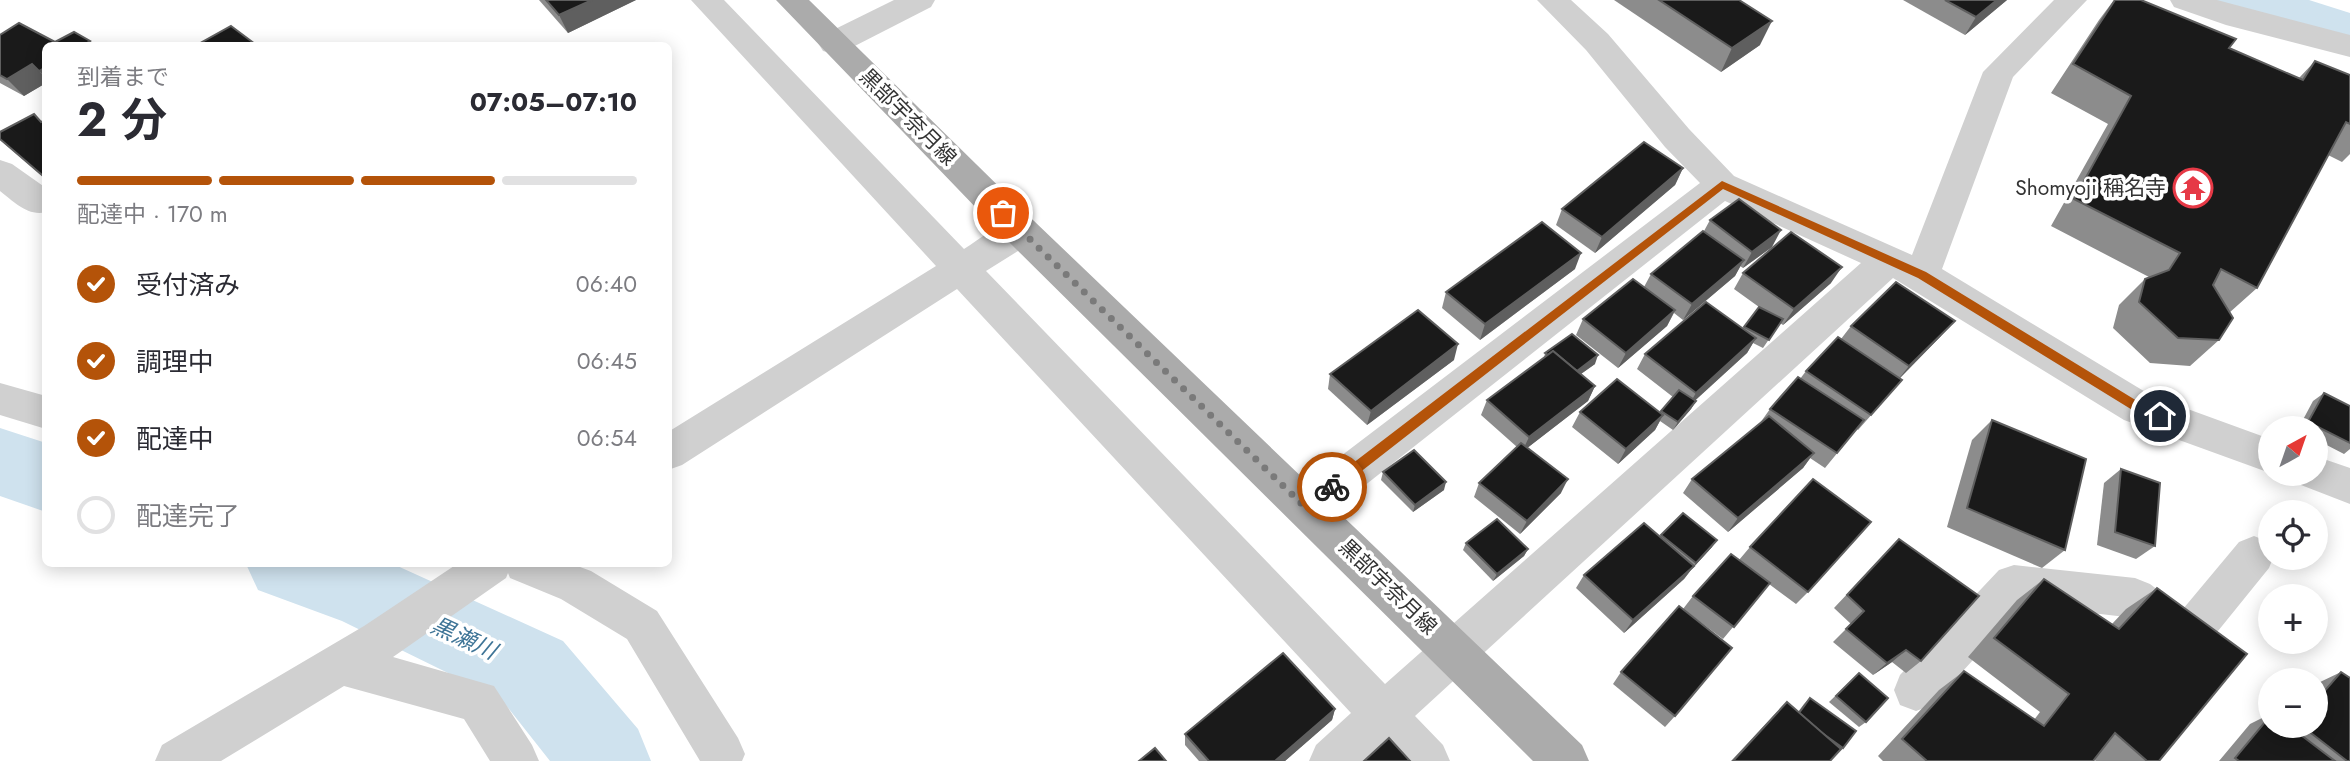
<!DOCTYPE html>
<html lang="ja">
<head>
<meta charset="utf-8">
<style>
  body { margin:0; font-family:Jost,"Noto Sans JP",sans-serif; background:#f7f7f7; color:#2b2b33; height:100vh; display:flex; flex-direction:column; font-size:26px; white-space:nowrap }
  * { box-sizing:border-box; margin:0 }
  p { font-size:23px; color:#7c7c81 }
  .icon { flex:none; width:38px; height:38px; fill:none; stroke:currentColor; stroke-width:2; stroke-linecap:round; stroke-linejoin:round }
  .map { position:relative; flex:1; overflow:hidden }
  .panel { position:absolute; left:42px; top:42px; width:630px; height:525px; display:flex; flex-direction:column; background:#fff; border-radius:10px; box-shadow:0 4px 18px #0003 }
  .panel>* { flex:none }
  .needle { width:46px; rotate:40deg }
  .fabs { position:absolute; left:2258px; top:416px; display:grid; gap:14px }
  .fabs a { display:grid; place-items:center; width:70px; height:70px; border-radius:50%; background:#fff; box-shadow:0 4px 18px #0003; font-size:35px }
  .pin { position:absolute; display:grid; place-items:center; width:60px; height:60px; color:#fff; margin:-30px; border:4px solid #fff; border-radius:50%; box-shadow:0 2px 7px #0007 }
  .courier { position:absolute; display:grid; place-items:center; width:70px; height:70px; margin:-35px; border:5px solid #b45309; border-radius:50%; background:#fff; color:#222; box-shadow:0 2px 9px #0007 }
  .summary em { font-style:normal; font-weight:700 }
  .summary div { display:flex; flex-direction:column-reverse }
  .summary { display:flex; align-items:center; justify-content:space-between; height:119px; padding:0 35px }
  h1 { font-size:46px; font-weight:700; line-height:52px }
  .bar { display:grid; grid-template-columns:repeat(4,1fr); gap:10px 7px; align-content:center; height:84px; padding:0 35px }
  .bar i { height:9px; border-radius:5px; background:#e1e1e2 }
  .bar .active { background:#b45309 }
  .bar p { grid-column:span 4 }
  ol { padding:0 35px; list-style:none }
  li { display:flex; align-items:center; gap:21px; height:77px }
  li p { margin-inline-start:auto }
  li .icon { padding:7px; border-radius:50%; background:#b45309; color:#fff; stroke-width:4 }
  li:last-child { color:#7c7c81 }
  li i { width:38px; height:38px; border:4px solid #e1e1e2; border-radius:50% }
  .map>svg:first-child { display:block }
</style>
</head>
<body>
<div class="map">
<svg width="2350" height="761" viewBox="0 0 2350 761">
  <rect width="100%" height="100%" fill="#fff"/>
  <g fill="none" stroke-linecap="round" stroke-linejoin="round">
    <g fill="#cfe2ee" fill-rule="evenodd">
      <polygon points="2214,0 2309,0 2350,13 2350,56 2223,14"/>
      <polygon points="0,428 46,443 46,512 0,496"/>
      <polygon points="246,564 393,564 563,641 638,729 651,761 550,761 501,699 342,621 258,590"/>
    </g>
    <g fill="#d0d0d0" fill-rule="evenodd">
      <path d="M691 0H724L964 249C985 236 1008 213 1034 221L1039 231 1034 241 986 271 1385 684 1861 263 1725 201 1321 520 1306 525 1291 520 1285 507 1291 494 1700 183 1665 147 1586 50 1537 0H1571L1608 34 1689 129 1734 176 1912 255 1983 72 2054 0H2087L2013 77 1942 269 2152 396 2270 439V473L2124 420 1893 278 1415 716 1443 745 1450 761H1396L1382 746 1366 761H1309L1316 745 1351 713 957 289 682 465 668 470V432L936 266Z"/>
      <polygon points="894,0 935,0 931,7 845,51 834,54 823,51 818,43 823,35"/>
      <polygon points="2170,0 2217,0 2350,35 2350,57 2226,25 2174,7"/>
      <path d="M0 160 12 164 46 188V212C28 217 13 201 0 191Z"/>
      <polygon points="0,383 46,396 46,429 0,415"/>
      <polygon points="2315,456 2350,468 2350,504 2301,485 2295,474 2315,474"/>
      <polygon points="2254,536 2269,542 2270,558 2273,558 2269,568 2201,652 2186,658 2171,652 2126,617 2023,605 1932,705 1916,711 1900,705 1894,690 1900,675 1999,570 2014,565 2135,578 2150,584 2183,609 2239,542"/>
      <polygon points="457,564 572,564 591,571 657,611 738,738 745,754 742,761 700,761 627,639 561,599 510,578 508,573 506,578 393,657 494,686 532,745 539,761 490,761 464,719 344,686 221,761 155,761 162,745 364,626"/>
    </g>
    <polygon fill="#ababab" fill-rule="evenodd" points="776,0 809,0 1034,221 1582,745 1589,761 1533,761 1008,241"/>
  </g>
  <g fill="#8c8c8c">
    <polygon points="539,0 636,0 568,33"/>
    <polygon points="1614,0 1739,0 1760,45 1721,72"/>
    <polygon points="1903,0 2007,0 1965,35"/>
    <polygon points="2114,0 2141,0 2229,48 2299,78 2315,61 2350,75 2350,154 2342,162 2328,155 2257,288 2229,313 2219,340 2190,366 2150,363 2113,328 2119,305 2145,279 2149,277 2051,226 2108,124 2051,93 2099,20"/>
    <polygon points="0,35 55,42 90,41 94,46 46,46 46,83 24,96 0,83"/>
    <polygon points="34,114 41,122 46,120 46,179 0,140"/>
    <polygon points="1683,168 1675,185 1595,253 1556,225 1562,209"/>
    <polygon points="1710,220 1772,247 1743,268 1740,266 1735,276 1683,320 1674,313 1667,326 1618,368 1576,335 1583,319 1644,287 1651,274 1704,231"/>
    <polygon points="1575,269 1480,340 1442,308 1446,292"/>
    <polygon points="1743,273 1831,283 1783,325 1780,323 1763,348 1753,343 1747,353 1695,400 1696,401 1691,409 1673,430 1660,421 1655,430 1618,464 1572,427 1580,412 1660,412 1673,397 1637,369 1645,354 1743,329 1759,307 1734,289"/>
    <polygon points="1851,326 1941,336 1900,378 1902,380 1889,395 1858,430 1857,429 1825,468 1810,458 1803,468 1728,532 1683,493 1692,479 1760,423 1770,409 1800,379 1806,371 1841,339"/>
    <polygon points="1545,353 1595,364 1581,374 1595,386 1588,401 1527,448 1561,493 1520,534 1474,497 1479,483 1517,447 1481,415 1487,400 1544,358"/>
    <polygon points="1454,360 1367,425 1328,389 1330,374"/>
    <polygon points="2324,393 2350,406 2350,449 2344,454 2315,439 2315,429 2298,429 2313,401"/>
    <polygon points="1992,420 2065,550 2042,568 1947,527 1972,440"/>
    <polygon points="2121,469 2155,546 2136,559 2097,545 2104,483"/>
    <polygon points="1383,472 1444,490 1413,512 1381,480"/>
    <polygon points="1661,535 1712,547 1691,570 1684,579 1624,633 1576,588 1584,575 1660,537"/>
    <polygon points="1899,539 1921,661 1906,673 1892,662 1873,675 1833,642 1851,624 1834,608"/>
    <polygon points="1466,543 1528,549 1524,556 1493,581 1463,550"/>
    <polygon points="1750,547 1808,592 1796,604 1769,584 1723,639 1683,609 1693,596 1739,560"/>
    <polygon points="2044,579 2112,624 2126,609 2157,588 2159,761 2096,761 2094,760 2093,761 1883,761 1878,756 1939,690 1964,671 2034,720 2040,712 1968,657 2017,600"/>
    <polygon points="1621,672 1675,716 1665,727 1613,684"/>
    <polygon points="2341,672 2350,761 2219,761 2250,724 2270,714 2270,726 2315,726 2315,687 2318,683"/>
    <polygon points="1859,673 1866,722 1859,727 1829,702"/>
    <polygon points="1810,698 1843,748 1836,754 1830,761 1731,761 1775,714 1787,702 1798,712 1804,704"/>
    <polygon points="1335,709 1332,720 1285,761 1199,761 1185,745 1185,734"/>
  </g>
  <g fill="#5f5f5f">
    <polygon points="592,0 636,0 568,33 559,15"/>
    <polygon points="1997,0 2007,0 1965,35 1976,17"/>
    <polygon points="1772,21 1760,45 1721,72 1732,48"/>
    <polygon points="90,41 94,46 82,46"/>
    <polygon points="32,64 46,78 46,83 24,96 7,79"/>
    <polygon points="46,67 46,77 39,71"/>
    <polygon points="1683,168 1675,185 1595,253 1602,237"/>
    <polygon points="1781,230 1772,247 1743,268 1752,252"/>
    <polygon points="1581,253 1575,269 1480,340 1485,324"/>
    <polygon points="1744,260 1735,276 1683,320 1692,304"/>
    <polygon points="1842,267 1831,283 1783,325 1794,309"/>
    <polygon points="1675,310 1667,326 1618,368 1626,353"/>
    <polygon points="1955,321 1941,336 1897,381 1909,366"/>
    <polygon points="1756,338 1747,353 1687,408 1696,393"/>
    <polygon points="1458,344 1454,360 1367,425 1371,411"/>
    <polygon points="1598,355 1595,364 1568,383 1571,375"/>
    <polygon points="1595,386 1588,401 1522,452 1529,437"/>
    <polygon points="1696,401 1691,409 1673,430 1678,422"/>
    <polygon points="1663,415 1655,430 1618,464 1626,449"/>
    <polygon points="1814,453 1803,468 1728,532 1738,518"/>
    <polygon points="1568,479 1561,493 1520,534 1527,521"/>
    <polygon points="1446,482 1444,490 1413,512 1415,505"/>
    <polygon points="1717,540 1712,547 1691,570 1696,563"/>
    <polygon points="1528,549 1524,556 1493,581 1497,574"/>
    <polygon points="1694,566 1684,579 1624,633 1633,620"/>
    <polygon points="1906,650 1892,662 1873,675 1887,663"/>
    <polygon points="1335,709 1332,720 1285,761 1275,761"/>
  </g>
  <g fill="#1a1a1a" stroke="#5f5f5f" stroke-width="2">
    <polygon points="546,0 592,0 559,15"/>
    <polygon points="1659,0 1739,0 1772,21 1732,48"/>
    <polygon points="1945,0 1997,0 1976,17"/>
    <polygon points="2115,0 2141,0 2236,39 2229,48 2303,80 2315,61 2350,75 2350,124 2346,122 2257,288 2221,269 2213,285 2233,318 2219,340 2178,338 2139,302 2145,279 2169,270 2180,253 2074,199 2131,96 2073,64"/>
    <polygon points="19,23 55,42 74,32 90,41 82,46 46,46 46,67 39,71 32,64 7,79 0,75 0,35"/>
    <polygon points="231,26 255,44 253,46 195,46"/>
    <polygon points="34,114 41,122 46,120 46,173 42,175 0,139 0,132"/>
    <polygon points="1644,142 1683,168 1602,237 1562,209"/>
    <polygon points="1739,199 1781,230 1752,252 1710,220"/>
    <polygon points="1542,222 1581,253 1485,324 1446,292"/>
    <polygon points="1703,231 1744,260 1692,304 1651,274"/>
    <polygon points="1791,232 1842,267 1794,309 1743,273"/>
    <polygon points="1633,279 1675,310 1626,353 1583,319"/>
    <polygon points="1896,282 1955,321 1909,366 1851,326"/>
    <polygon points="1706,302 1756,338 1696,393 1645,354"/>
    <polygon points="1759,307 1783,319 1769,340 1744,327"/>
    <polygon points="1418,310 1458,344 1371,411 1330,374"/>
    <polygon points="1572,334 1598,355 1577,371 1553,351 1548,355 1545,353"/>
    <polygon points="1838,337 1902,380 1871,415 1806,371"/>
    <polygon points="1553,351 1595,386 1529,437 1487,400"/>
    <polygon points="1798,377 1864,420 1837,453 1770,409"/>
    <polygon points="1617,379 1663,415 1626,449 1580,412"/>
    <polygon points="1679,390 1696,401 1678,422 1661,411"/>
    <polygon points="2324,393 2350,406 2350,443 2308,422"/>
    <polygon points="1769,416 1814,453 1738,518 1692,479"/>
    <polygon points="1992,420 2086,459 2065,550 1967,508"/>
    <polygon points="1521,443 1568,479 1527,521 1479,483"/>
    <polygon points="1414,450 1446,482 1415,505 1383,472"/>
    <polygon points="2121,469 2160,483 2155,546 2115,532"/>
    <polygon points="1813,479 1871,522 1808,592 1750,547"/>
    <polygon points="1683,513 1717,540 1696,563 1661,535"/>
    <polygon points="1497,519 1528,549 1497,574 1466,543"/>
    <polygon points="1644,523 1694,566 1633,620 1584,575"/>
    <polygon points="1899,539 1979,596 1921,661 1906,650 1887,663 1846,629 1864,611 1847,595"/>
    <polygon points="1731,554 1770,583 1734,627 1693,596"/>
    <polygon points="2044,579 2119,629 2157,588 2247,654 2159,761 2147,761 2115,733 2093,761 1927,761 1902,739 1964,671 2044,726 2069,694 1994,638"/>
    <polygon points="1679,606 1732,648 1675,716 1621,672"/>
    <polygon points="1283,653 1335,709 1275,761 1209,761 1185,734"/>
    <polygon points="2341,672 2350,678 2350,761 2347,761 2302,726 2315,726 2315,702"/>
    <polygon points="1859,673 1888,698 1866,722 1836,696"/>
    <polygon points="1810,698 1856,731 1843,748 1822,733 1799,713"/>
    <polygon points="1787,702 1841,749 1830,761 1733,761"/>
    <polygon points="2270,716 2270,726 2289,726 2335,761 2239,761 2235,758"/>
    <polygon points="1389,738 1410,761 1364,761"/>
    <polygon points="1155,748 1166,761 1139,761"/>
  </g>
  <polygon fill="#b45309" points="1722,181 1926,272 2142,404 2164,412 2164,419 2134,411 1918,278 1723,189 1336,491 1327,491 1327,483"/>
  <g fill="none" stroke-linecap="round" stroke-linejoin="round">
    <polyline stroke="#7a7a7a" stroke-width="7" stroke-dasharray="0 12.6" points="1003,213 1306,508 1332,487"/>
  </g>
  <defs>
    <symbol id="temple-ring" viewBox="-11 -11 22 22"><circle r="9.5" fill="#fff" stroke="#e63946" stroke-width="1.5"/><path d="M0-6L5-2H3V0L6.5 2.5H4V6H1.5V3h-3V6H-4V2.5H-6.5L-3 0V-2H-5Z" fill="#e63946"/></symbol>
  </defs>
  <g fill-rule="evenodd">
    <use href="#temple-ring" x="2171" y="166" width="44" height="44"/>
  </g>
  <g text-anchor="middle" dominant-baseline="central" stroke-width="7" stroke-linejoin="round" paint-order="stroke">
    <g font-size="21" fill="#333" stroke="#fff">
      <text transform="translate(908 117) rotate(45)">黒部宇奈月線</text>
      <text transform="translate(1388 587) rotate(44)">黒部宇奈月線</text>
    </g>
    <g font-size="21" fill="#333" stroke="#fff" text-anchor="end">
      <text x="2166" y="188">Shomyoji 稱名寺</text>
    </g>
    <g font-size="23" font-style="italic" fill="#3f7597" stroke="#fff">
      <text transform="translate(464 638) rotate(25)">黒瀬川</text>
    </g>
  </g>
</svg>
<div class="fabs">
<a><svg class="needle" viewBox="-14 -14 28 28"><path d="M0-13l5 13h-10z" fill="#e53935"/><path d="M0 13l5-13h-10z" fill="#7c7c81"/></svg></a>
<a><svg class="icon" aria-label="locate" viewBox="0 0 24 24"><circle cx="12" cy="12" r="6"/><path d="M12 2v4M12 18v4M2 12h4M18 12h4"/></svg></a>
<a>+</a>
<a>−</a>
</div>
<div class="pin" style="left:1003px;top:213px;background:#ea580c"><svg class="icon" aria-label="bag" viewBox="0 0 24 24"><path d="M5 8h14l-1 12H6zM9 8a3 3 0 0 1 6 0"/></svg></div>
<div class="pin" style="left:2160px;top:416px;background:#1f2937"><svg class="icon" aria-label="home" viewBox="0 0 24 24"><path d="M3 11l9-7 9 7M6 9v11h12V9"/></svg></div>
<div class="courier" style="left:1332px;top:487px"><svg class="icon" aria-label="bike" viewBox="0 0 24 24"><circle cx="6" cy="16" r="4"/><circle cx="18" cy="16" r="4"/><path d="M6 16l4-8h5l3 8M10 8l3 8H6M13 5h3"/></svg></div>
<section class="panel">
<div class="summary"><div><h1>2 分</h1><p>到着まで</p></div><em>07:05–07:10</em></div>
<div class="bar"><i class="active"></i><i class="active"></i><i class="active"></i><i></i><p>配達中 · 170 m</p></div>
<ol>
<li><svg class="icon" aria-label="check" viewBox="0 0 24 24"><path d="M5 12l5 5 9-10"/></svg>受付済み<p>06:40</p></li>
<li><svg class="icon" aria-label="check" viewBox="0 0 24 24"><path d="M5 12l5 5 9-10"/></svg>調理中<p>06:45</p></li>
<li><svg class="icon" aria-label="check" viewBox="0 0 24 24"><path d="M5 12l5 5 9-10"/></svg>配達中<p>06:54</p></li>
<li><i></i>配達完了</li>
</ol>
</section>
</div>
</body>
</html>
